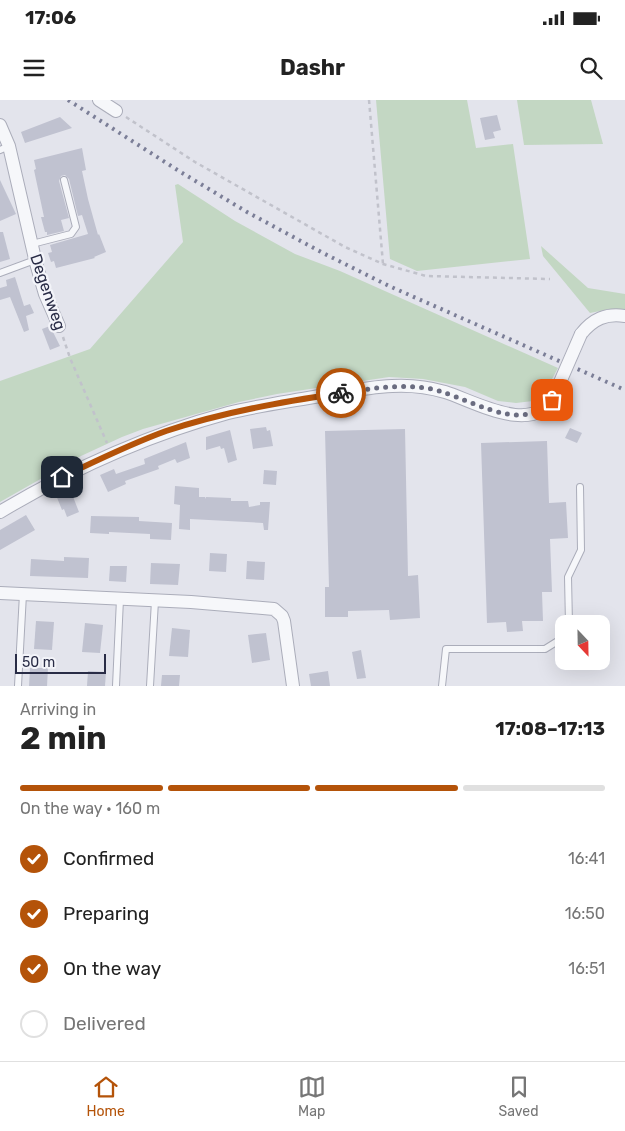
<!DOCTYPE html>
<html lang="en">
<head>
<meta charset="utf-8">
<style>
  body { margin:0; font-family:Rubik,sans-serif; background:#f2f2f2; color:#222; height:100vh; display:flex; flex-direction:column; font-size:19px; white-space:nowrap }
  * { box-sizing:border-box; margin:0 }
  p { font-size:16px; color:#767676 }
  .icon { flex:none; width:28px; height:28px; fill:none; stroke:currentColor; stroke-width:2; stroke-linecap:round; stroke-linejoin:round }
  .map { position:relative; height:586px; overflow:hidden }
  .sheet { display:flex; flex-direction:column; background:#fff; flex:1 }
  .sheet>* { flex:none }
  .needle { width:32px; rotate:158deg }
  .tools { position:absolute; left:555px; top:515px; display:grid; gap:10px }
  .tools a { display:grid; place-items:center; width:55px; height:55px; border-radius:10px; background:#fff; box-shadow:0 5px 20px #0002; font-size:25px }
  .scale { position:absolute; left:15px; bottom:12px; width:91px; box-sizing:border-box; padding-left:5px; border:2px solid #292c46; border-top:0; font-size:14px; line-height:18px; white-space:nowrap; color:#292c46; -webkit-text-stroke:4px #f3f4f9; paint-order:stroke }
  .pin { position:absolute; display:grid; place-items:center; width:42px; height:42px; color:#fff; margin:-21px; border-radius:10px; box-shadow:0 2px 8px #0006 }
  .courier { position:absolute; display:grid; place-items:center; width:50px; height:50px; margin:-25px; border:4px solid #b45309; border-radius:50%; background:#fff; color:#222; box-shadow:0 1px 6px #0007 }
  .overview em { font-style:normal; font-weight:700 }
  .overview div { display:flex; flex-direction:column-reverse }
  .overview { display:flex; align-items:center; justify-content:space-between; height:85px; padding:0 20px }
  h1 { font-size:32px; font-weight:700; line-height:38px }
  .bar { display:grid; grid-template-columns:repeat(4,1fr); gap:8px 5px; align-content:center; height:60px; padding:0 20px }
  .bar i { height:6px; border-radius:4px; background:#e0e0e0 }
  .bar .selected { background:#b45309 }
  .bar p { grid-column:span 4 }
  ol { padding:0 20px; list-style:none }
  li { display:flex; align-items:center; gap:15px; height:55px }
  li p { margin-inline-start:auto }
  li .icon { padding:5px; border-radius:50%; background:#b45309; color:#fff; stroke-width:4 }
  li:last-child { color:#767676 }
  li i { width:28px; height:28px; border:2px solid #e0e0e0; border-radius:50% }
  .status { display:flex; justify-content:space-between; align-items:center; height:35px; padding:0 25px; background:#fff; direction:ltr }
  .status svg { height:14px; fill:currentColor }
  header { display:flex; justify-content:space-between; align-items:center; height:65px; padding:0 20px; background:#fff; font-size:22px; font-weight:700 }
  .dock { display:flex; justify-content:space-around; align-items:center; height:70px; border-top:1px solid #e0e0e0; background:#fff; font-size:14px; color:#767676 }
  .dock a { display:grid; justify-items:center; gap:2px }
  .dock .selected { color:#b45309 }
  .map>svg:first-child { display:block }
</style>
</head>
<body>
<div class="status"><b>17:06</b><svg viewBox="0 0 49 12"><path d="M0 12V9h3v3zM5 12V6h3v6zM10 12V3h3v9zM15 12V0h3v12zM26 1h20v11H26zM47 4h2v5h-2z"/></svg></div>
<header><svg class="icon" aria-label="menu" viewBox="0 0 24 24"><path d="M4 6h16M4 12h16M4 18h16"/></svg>Dashr<svg class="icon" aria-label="search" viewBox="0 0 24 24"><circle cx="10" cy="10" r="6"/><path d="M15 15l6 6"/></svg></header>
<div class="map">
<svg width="625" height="586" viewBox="0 0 625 586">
  <rect width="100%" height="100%" fill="#e3e4ec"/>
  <g fill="#c3d7c3">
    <polygon points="376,0 467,0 476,48 513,44 530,159 417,171 390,159"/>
    <polygon points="517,0 591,0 603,44 524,45"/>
    <polygon points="178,84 235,121 295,154 340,171 558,268 545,292 533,301 516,303 498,301 465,287 423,279 389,277 277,294 239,302 143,329 122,337 81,356 0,402 0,281 90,249 183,142 175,85"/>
    <polygon points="541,146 588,188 625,194 625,211 610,209 590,213 543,156"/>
  </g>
  <g fill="#c0c2d0">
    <polygon points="497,15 501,30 493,32 495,38 485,40 480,18"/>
    <polygon points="60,17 72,28 25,43 21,32"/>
    <polygon points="82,48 86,70 82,71 88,99 98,135 99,134 106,152 94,157 95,158 56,168 54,161 51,162 48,153 52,152 50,145 88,134 82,115 78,116 69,79 65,75 61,76 59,81 69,118 61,120 64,131 47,135 47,132 45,132 41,117 44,117 34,70 36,69 34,60"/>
    <polygon points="0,80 16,114 0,121"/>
    <polygon points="0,132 3,132 10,159 0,162"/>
    <polygon points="15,177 24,206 30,204 34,213 26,216 29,230 24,232 10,197 0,200 0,188 7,186 6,180"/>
    <polygon points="50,226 60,246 50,250 42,229"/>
    <polygon points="266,327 267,331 270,330 273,346 253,349 250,329"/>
    <polygon points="570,328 582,333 577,343 565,338"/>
    <polygon points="405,329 408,476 418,475 420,518 390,520 389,510 348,511 348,517 325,517 325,487 329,487 325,331"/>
    <polygon points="230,330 237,360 228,363 224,348 221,349 220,346 206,350 206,337"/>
    <polygon points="547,341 549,403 566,402 568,438 550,439 552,492 542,492 543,521 522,521 523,531 507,532 506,522 487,523 481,343"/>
    <polygon points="186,342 190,358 177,363 175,359 158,366 159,369 125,381 126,384 108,392 100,375 114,369 116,374 145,364 144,359"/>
    <polygon points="264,370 277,371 276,385 263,384"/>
    <polygon points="175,386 199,388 199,397 205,397 206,399 206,397 231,398 231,401 248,401 249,407 260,405 260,402 270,402 268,430 264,430 263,423 190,419 190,430 179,429 180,405 174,404"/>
    <polygon points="70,389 79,412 67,417 64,409 62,410 56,395"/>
    <polygon points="26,415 35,430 0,450 0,430"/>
    <polygon points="91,416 139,417 139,421 172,423 171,440 150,439 150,434 109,432 109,434 90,433"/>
    <polygon points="210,453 227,454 226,472 209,471"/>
    <polygon points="64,457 89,458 88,478 30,476 31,459 64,461"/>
    <polygon points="247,461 265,462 264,480 246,479"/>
    <polygon points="151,463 180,464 178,485 150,484"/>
    <polygon points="110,466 127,466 126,482 109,481"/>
    <polygon points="36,521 54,522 52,550 34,549"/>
    <polygon points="85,523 103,525 100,553 82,552"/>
    <polygon points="172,528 190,530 188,557 169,556"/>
    <polygon points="266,533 270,560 252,563 248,535"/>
    <polygon points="361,550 366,578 357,579 352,552"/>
    <polygon points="30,568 48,568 47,586 29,586"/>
    <polygon points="88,571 106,572 105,586 87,586"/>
    <polygon points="328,571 330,586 311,586 309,574"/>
    <polygon points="162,575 180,575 179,586 161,586"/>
  </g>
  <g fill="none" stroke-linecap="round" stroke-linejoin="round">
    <defs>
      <g id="lane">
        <polyline points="0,50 9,46"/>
        <polyline points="32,144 71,134 76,127 64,80"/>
        <polyline points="0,173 35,160"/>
        <polyline points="569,524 568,477 581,450 580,387"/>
        <polyline points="18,586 23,494"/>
        <polyline points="116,586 120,499"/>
        <polyline points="150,586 155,501"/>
        <polyline points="442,586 446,549 545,549 561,539 564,535"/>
      </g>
      <g id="street">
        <polyline points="99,0 116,11"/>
        <polyline points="0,25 9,46 36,163 45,194 59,226"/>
        <path d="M581 234C593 219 606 213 625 216"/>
        <path d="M0 412C72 369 147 335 228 313 256 306 286 302 314 297 340 293 366 287 392 286 410 285 428 287 445 292 474 301 534 337 554 296"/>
        <polyline points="0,493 191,502 274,509 282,516 284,521 293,586"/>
      </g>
    </defs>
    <use href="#lane" stroke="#abadba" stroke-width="8"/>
    <use href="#street" stroke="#abadba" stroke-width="14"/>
    <g stroke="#c1c2cb" stroke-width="2.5" stroke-dasharray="4 4" stroke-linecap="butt">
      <polyline points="369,0 383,164"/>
      <polyline points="126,17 195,62 345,147 383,164 426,176 550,179"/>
      <polyline points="63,237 70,258 107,343"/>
    </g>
    <use href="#lane" stroke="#f6f7fa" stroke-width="6"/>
    <use href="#street" stroke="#f6f7fa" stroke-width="12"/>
    <polyline stroke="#7b7e97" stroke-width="4" stroke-dasharray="2.5 5" stroke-linecap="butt" points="68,0 179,71 247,112 323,153 389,186 625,290"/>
    <defs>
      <polyline id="street-bridge" points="554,296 581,234"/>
    </defs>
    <use href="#street-bridge" stroke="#abadba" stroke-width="14" stroke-linecap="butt"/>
    <use href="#street-bridge" stroke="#f6f7fa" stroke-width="12"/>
  </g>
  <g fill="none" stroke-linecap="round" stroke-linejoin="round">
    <path stroke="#6a6c80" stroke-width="5" stroke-dasharray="0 9" d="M341 293C369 289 396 284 425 288 463 292 519 338 552 300"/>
    <path stroke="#b45309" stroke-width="6" d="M62 377C96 361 130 344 166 331 223 312 282 302 341 293"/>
  </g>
  <g text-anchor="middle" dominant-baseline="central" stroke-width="4.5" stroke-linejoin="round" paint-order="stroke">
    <g font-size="16" fill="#292c46" stroke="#f3f4f9">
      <text transform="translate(48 192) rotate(71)">Degenweg</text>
    </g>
  </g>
</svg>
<div class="tools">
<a><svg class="needle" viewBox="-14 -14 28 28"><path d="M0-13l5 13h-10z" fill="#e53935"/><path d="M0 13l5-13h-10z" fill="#767676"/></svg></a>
</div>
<div class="scale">50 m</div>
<div class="pin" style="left:552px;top:300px;background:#ea580c"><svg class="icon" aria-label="bag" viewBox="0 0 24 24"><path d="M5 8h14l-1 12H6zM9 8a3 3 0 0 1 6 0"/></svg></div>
<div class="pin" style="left:62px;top:377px;background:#1f2937"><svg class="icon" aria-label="home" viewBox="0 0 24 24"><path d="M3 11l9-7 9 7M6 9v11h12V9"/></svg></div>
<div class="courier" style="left:341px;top:293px"><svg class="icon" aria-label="bike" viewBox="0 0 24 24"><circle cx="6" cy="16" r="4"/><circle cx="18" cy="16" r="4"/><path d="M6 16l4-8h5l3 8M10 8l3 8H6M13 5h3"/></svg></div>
</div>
<section class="sheet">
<div class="overview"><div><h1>2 min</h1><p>Arriving in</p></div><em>17:08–17:13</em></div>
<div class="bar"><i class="selected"></i><i class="selected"></i><i class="selected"></i><i></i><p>On the way · 160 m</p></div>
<ol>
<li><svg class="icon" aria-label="check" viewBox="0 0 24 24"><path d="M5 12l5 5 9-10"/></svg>Confirmed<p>16:41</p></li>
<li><svg class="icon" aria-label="check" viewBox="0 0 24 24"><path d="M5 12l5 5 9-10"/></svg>Preparing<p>16:50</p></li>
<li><svg class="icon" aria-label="check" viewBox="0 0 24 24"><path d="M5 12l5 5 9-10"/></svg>On the way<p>16:51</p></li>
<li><i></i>Delivered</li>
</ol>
</section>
<nav class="dock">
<a class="selected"><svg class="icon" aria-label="home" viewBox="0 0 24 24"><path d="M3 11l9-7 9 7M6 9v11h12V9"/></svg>Home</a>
<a><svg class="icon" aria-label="map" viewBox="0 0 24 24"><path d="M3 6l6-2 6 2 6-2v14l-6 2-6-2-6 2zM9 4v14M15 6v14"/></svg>Map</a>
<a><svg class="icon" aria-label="saved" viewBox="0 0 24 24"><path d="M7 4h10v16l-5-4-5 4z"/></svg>Saved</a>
</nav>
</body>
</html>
